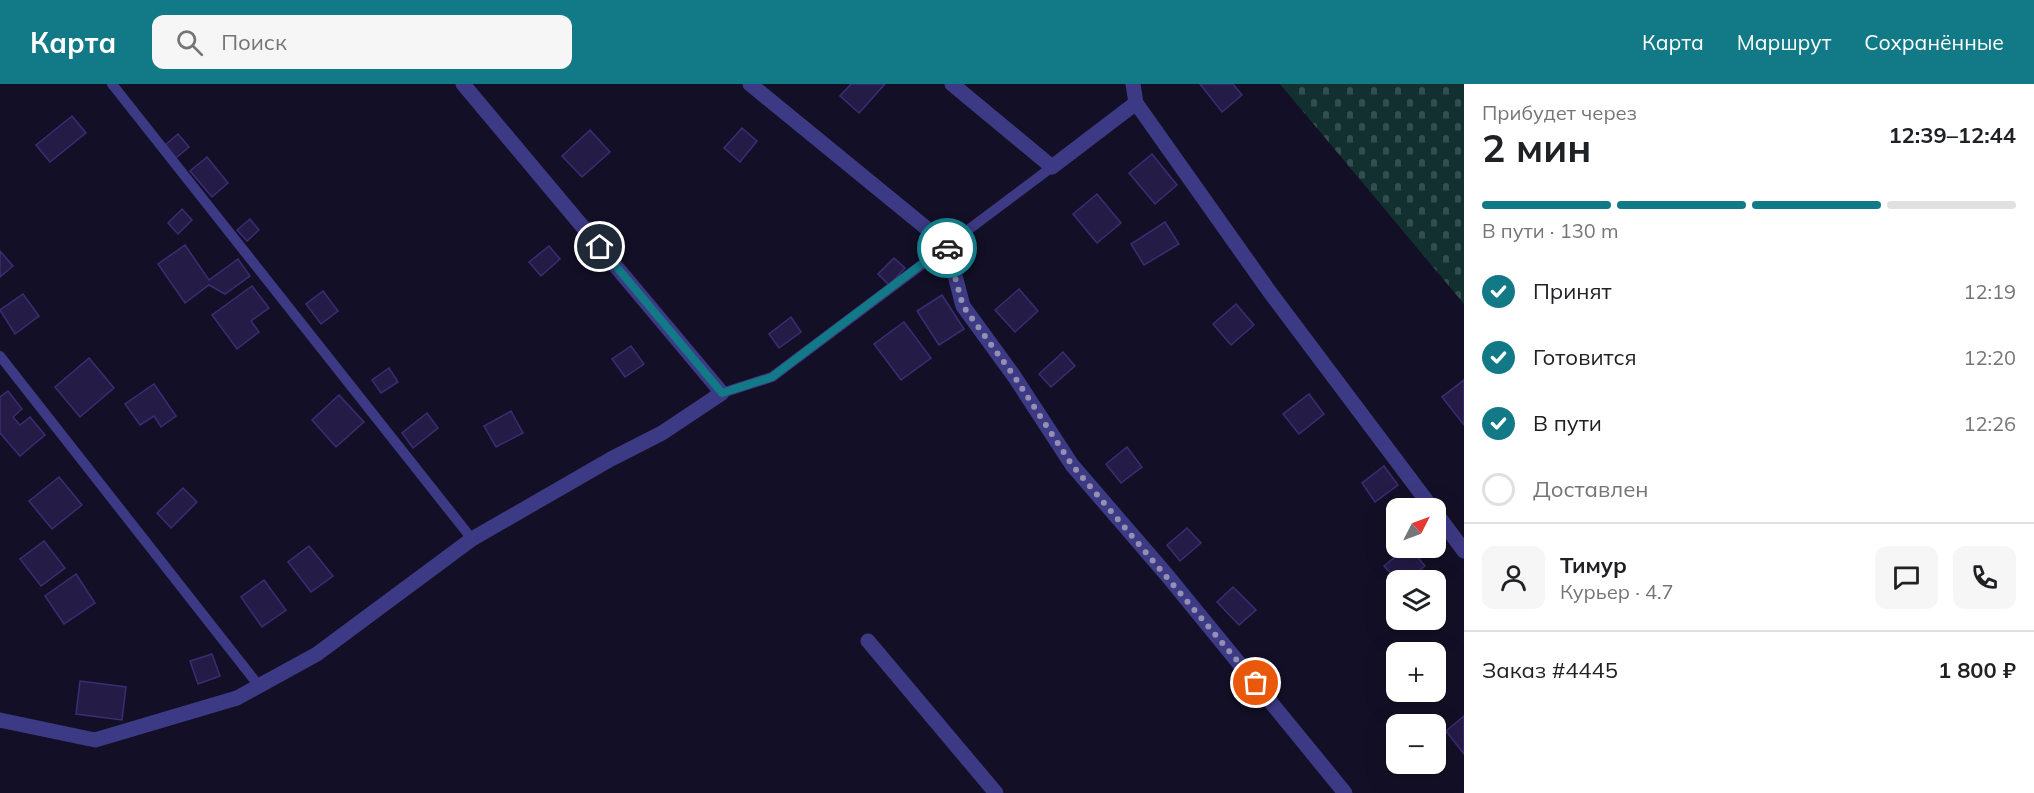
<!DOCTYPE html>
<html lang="ru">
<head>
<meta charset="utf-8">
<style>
  body { margin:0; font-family:Mulish,sans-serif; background:#f6f6f6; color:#202124; height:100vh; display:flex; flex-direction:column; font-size:22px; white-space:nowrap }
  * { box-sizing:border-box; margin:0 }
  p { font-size:20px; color:#757577 }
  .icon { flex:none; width:33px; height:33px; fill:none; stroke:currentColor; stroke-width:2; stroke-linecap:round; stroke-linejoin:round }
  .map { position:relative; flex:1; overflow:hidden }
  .drawer { display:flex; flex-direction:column; background:#fff; width:570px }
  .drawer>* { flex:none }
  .needle { width:39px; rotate:48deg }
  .tools { position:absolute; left:1386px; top:414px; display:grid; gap:12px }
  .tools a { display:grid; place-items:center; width:60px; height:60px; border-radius:12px; background:#fff; box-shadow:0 6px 24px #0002; font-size:30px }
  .pin { position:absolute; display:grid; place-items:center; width:51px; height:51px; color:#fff; margin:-26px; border:3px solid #fff; border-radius:50%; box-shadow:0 2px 6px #0007 }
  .courier { position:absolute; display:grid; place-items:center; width:60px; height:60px; margin:-30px; border:4px solid #127987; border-radius:50%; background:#fff; color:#222; box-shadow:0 2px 8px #0007 }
  .overview em { font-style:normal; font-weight:700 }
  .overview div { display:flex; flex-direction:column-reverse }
  .overview { display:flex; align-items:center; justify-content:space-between; height:102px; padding:0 18px }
  h1 { font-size:39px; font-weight:700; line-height:45px }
  .bar { display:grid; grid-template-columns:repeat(4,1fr); gap:9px 6px; align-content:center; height:72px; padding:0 18px }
  .bar i { height:8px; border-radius:4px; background:#e0e0e0 }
  .bar .on { background:#127987 }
  .bar p { grid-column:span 4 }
  .line { display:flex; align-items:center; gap:15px; padding:0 18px; border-top:2px solid #e0e0e0 }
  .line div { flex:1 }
  .round { display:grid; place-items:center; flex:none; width:63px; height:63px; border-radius:12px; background:#f6f6f6 }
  ol { padding:0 18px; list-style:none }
  li { display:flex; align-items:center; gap:18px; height:66px }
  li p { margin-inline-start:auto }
  li .icon { padding:6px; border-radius:50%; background:#127987; color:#fff; stroke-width:4 }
  li:last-child { color:#757577 }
  li i { width:33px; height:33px; border:3px solid #e0e0e0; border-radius:50% }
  header { display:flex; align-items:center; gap:36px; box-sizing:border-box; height:84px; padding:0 30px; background:#127987; color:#fff }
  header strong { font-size:28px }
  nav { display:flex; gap:33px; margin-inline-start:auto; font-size:21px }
  .search { width:420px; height:54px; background:#f6f6f6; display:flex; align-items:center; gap:15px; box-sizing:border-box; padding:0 21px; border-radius:12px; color:#757577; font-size:22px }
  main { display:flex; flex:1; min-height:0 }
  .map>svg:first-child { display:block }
</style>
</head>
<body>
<header>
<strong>Карта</strong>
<div class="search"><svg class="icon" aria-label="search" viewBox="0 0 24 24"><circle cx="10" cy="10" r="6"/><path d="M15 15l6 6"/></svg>Поиск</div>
<nav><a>Карта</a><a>Маршрут</a><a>Сохранённые</a></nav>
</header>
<main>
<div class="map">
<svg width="1464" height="709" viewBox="0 0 1464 709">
  <defs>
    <pattern id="cemetery-stones" width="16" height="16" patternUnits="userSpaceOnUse" patternTransform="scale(1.5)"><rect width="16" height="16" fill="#12302f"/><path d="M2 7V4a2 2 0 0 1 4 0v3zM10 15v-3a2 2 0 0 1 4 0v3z" fill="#344d4e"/></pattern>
  </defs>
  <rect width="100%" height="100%" fill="#130f26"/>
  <polygon fill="url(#cemetery-stones)" points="1280,0 1464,0 1464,220"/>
  <g fill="#241b47" stroke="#3b2d73" stroke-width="1.5">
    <polygon points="851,0 885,0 859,29 840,12"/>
    <polygon points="1200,0 1233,0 1242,11 1222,28"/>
    <polygon points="72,32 86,49 50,78 36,61"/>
    <polygon points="742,44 757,57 740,78 724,64"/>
    <polygon points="590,46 610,68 582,93 562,72"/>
    <polygon points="178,50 189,63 176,74 165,61"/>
    <polygon points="1152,70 1177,101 1155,120 1129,89"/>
    <polygon points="207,73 228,99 212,113 190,87"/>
    <polygon points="1097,110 1121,139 1097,159 1073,130"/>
    <polygon points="182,125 192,136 178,150 168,139"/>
    <polygon points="250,135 259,146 247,157 237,146"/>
    <polygon points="1165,138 1179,160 1144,181 1131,160"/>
    <polygon points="185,161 209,196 238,175 250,192 225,210 209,201 185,219 158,180"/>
    <polygon points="549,162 560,175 541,192 529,178"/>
    <polygon points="0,167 13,182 0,193"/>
    <polygon points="894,174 905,184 889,201 878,190"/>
    <polygon points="252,202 269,224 251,237 259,248 237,265 212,231"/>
    <polygon points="1019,205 1038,227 1015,248 995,226"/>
    <polygon points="323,207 338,227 321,240 306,220"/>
    <polygon points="23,210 39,232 15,250 0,226"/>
    <polygon points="942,211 964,245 939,261 917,227"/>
    <polygon points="1236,220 1254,241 1231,261 1213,240"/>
    <polygon points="791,233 801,248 779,264 769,250"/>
    <polygon points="904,238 931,274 901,296 874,260"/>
    <polygon points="631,262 644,280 625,293 612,275"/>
    <polygon points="1063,268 1075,282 1051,303 1039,290"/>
    <polygon points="89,274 114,304 80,333 55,303"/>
    <polygon points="389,284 398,298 381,309 372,296"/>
    <polygon points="1464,296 1464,341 1442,313"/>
    <polygon points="154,300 176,332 161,343 154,332 140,341 125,320"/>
    <polygon points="8,307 22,325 13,333 20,341 30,333 45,351 20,372 0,349 0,313"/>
    <polygon points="1309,310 1324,330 1299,350 1283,330"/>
    <polygon points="339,311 364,338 336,363 312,336"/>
    <polygon points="511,327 523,349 496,363 484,342"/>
    <polygon points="427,329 438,344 413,364 402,349"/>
    <polygon points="1127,363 1142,383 1121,399 1106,380"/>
    <polygon points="1384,382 1398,401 1375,418 1362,399"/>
    <polygon points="59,393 82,421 52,445 29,417"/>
    <polygon points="183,404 197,418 171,444 157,429"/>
    <polygon points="1187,444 1201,459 1180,477 1167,461"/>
    <polygon points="44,457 65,484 41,502 20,475"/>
    <polygon points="309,462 333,492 311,508 288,478"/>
    <polygon points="1406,464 1410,464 1425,482 1408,496 1397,496 1384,482"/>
    <polygon points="76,490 95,519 64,540 45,512"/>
    <polygon points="264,496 286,526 262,543 241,513"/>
    <polygon points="1233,503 1256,526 1239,541 1217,518"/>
    <polygon points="212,570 220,592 198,600 190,577"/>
    <polygon points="80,597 126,603 122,636 76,630"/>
    <polygon points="1464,632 1464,670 1446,647"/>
  </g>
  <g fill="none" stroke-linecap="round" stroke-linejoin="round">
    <g stroke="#3d3a85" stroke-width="10">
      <polyline points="112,0 472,455"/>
      <polyline points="0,272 259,602"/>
      <polyline points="722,309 772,293 1052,83"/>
    </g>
    <g stroke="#3d3a85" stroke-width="15">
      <polyline points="750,0 947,161 963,222 1014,292 1072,381 1166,490 1345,709"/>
      <polyline points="952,0 1052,83 1136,19 1133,0"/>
      <polyline points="1136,19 1269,207 1432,424"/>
      <polyline points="1436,429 1464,467"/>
      <polyline points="868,557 996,709"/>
      <polyline points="0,636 95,656 237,614 317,570 472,455 611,375 662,349 722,309 463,0"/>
    </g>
  </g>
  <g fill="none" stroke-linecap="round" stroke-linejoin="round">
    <polyline stroke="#948fb3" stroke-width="6" stroke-dasharray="0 10.8" points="947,164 963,222 1014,292 1072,381 1256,599"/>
    <polyline stroke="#127987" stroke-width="8" points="600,163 722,309 772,293 947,161 947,164"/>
  </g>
</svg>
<div class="tools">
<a><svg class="needle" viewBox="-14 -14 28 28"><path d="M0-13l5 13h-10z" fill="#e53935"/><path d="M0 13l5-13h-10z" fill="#757577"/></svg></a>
<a><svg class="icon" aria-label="layers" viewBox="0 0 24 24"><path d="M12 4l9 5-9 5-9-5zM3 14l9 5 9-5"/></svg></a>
<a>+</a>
<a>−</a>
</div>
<div class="pin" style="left:1256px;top:599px;background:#ea580c"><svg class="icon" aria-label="bag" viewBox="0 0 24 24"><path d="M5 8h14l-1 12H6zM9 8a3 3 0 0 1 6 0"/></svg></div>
<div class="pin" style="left:600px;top:163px;background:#1f2937"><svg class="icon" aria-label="home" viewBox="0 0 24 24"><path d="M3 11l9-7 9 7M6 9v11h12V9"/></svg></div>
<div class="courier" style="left:947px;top:164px"><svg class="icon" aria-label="car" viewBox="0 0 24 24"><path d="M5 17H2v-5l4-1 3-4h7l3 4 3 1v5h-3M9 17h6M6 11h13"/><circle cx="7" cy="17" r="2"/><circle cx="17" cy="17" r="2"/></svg></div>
</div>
<section class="drawer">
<div class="overview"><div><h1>2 мин</h1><p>Прибудет через</p></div><em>12:39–12:44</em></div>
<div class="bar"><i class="on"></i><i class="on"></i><i class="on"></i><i></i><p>В пути · 130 m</p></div>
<ol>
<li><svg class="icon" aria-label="check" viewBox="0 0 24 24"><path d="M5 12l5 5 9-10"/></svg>Принят<p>12:19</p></li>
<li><svg class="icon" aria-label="check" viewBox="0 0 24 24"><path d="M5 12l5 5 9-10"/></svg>Готовится<p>12:20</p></li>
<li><svg class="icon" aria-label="check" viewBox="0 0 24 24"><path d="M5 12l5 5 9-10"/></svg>В пути<p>12:26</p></li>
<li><i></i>Доставлен</li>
</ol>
<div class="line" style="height:108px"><a class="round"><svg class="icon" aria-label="person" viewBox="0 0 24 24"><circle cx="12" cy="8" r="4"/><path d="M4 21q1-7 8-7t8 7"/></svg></a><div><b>Тимур</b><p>Курьер · 4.7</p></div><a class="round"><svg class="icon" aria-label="chat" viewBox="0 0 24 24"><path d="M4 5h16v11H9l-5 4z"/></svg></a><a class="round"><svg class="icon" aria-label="phone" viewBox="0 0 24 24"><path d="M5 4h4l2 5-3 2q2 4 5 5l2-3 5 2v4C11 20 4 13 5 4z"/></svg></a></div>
<div class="line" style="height:78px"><div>Заказ #4445</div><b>1 800 ₽</b></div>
</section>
</main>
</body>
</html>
